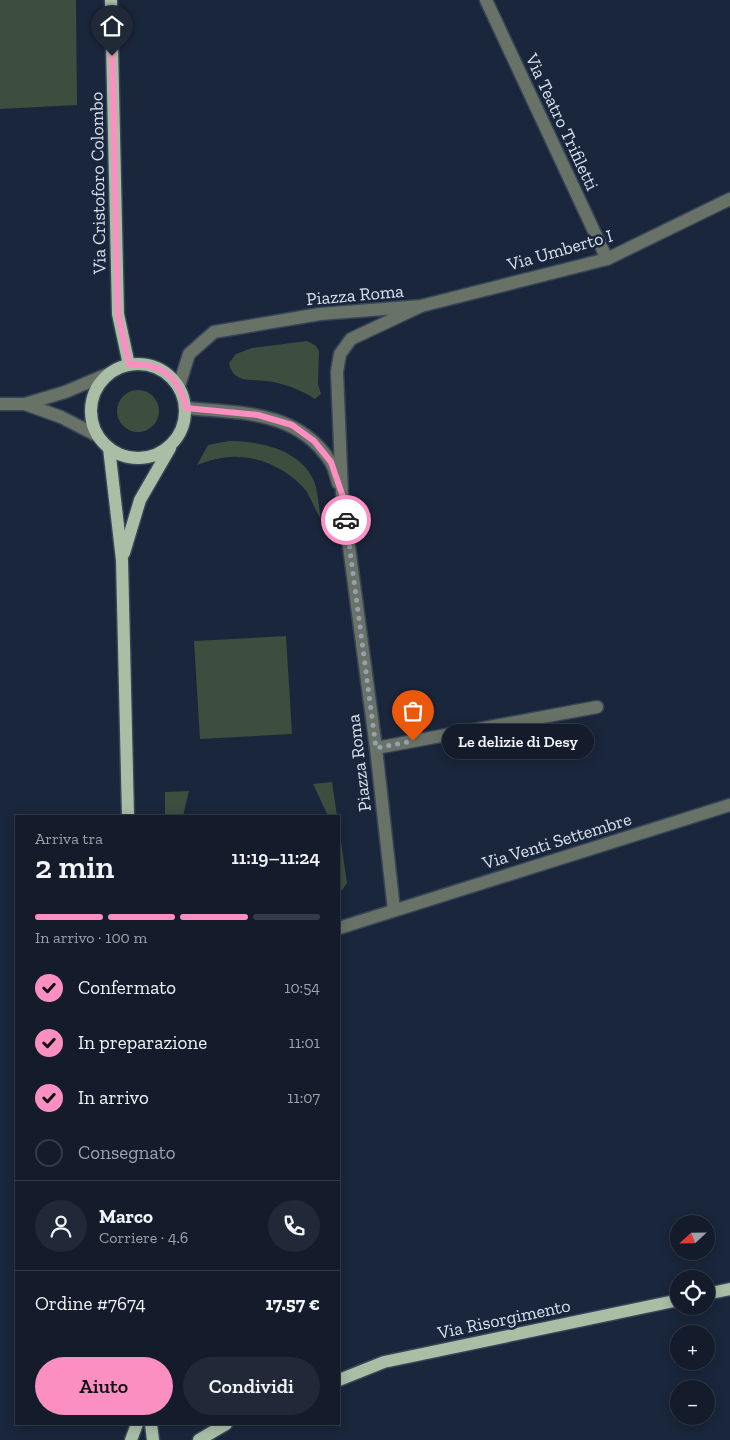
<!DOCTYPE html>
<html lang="it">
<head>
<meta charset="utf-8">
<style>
  body { margin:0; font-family:"Zilla Slab",serif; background:#212938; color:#f1f3f6; height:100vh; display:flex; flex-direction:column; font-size:19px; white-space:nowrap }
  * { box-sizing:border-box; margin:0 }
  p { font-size:16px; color:#9da1a9 }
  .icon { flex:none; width:28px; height:28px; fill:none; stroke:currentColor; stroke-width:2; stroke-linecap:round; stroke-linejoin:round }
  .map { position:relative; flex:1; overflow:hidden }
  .details { position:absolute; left:15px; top:815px; width:325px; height:610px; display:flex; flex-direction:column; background:#141c2c; border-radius:0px; box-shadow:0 2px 12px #0003,0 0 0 1px #333a48 }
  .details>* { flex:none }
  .needle { width:32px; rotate:248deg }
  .fabs { position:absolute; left:670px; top:1215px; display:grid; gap:10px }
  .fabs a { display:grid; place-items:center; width:45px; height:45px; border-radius:50%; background:#141c2c; box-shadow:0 2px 12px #0003,0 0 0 1px #333a48; font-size:25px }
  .pin { position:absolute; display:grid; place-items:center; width:42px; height:42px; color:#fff; margin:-51px -21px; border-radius:50% 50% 50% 0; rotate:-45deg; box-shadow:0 0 5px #0007 }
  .pin .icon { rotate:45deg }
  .courier { position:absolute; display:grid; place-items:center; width:50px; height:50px; margin:-25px; border:4px solid #fc8fc2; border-radius:50%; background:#fff; color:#222; box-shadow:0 1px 6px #0007 }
  .bubble { position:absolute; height:35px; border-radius:18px; background:#141c2c; box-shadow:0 2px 12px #0003,0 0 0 1px #333a48; font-size:16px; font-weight:600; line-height:35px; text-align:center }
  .headline em { font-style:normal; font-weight:600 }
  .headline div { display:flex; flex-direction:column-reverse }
  .headline { display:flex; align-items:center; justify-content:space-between; height:85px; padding:0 20px }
  h1 { font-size:32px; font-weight:600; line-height:38px }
  .bar { display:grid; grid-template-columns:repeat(4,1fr); gap:8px 5px; align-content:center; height:60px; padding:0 20px }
  .bar i { height:6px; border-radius:4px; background:#333a48 }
  .bar .active { background:#fc8fc2 }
  .bar p { grid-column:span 4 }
  .line { display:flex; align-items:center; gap:12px; padding:0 20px; border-top:1px solid #333a48 }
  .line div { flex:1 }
  .round { display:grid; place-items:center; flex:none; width:52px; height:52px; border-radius:26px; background:#212938 }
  ol { padding:0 20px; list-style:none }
  li { display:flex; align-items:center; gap:15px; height:55px }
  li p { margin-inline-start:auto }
  li .icon { padding:5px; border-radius:50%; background:#fc8fc2; color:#111; stroke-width:4 }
  li:last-child { color:#9da1a9 }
  li i { width:28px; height:28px; border:2px solid #333a48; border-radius:50% }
  .primary-button { display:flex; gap:10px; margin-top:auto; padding:10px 20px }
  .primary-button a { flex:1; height:58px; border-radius:30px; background:#fc8fc2; color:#111; font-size:20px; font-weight:600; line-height:58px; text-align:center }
  .primary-button a+a { background:#212938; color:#f1f3f6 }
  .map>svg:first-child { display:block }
</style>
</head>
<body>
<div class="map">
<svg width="730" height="1440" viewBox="0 0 730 1440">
  <rect width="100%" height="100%" fill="#1a263b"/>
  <g fill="#3d4e3e">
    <polygon points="0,0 76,0 77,105 0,109"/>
    <path d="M307 341 315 345 319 351 318 384 321 394 315 399C302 390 283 383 267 381 252 379 233 384 229 363L236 354 252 348Z"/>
    <circle cx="138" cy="411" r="21"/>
    <path d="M229 441C259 441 299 449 313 479 318 488 319 510 321 520 316 511 312 501 307 492 292 472 264 458 239 457 224 456 211 460 197 465L208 445Z"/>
    <polygon points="286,636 292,734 200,739 194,641"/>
    <polygon points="332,782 337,816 328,816 313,784"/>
    <polygon points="189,791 183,816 165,816 165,792"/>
    <polygon points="339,828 347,883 342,890 339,891"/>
  </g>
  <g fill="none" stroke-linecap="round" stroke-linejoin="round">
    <defs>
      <g id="minor">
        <polyline points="486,0 607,259"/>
        <polyline points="179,386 189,354 214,332 320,314 421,306 607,259 730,199"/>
        <polyline points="0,404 25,404 65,392 108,374"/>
        <polyline points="25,404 61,417 98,436"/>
        <path d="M186 408C239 413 297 410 330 461 334 467 336 476 338 483"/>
        <polyline points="376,748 597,707"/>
        <polyline points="394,910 376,748 342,494 337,372 340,354 351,339 421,306"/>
        <polyline points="339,928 730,805"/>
      </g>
      <g id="major">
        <polyline points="111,0 118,314 129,365"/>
        <circle cx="138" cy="411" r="47"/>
        <polyline points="109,448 122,560 128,816"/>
        <polyline points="124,553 140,500 170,448"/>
        <polyline points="706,1294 730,1289"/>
        <polyline points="339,1380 384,1362 679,1300"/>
        <polyline points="151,1424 153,1440"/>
        <polyline points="131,1440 137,1424"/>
        <polyline points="199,1440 226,1424"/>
      </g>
    </defs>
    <use href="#minor" stroke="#384458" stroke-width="15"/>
    <use href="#major" stroke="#384458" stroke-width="15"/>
    <use href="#minor" stroke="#687266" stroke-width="12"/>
    <use href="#major" stroke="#aabea6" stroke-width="12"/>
  </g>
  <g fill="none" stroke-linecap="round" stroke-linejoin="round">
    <polyline stroke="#96a0b0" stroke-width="5" stroke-dasharray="0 9" points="346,520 376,748 413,741"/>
    <path stroke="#fc8fc2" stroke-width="6" d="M112 56 118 314 129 364C161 363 179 376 186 408L258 415 292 425 314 441 331 462 342 494 346 520"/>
  </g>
  <g text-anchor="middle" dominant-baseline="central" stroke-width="5" stroke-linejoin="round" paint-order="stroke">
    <g font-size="18" fill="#d8e1ef" stroke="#1a263b">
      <text transform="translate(562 122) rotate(65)">Via Teatro Trifiletti</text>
      <text transform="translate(98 183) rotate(-91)">Via Cristoforo Colombo</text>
      <text transform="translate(560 250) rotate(-16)">Via Umberto I</text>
      <text transform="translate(355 295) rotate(-5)">Piazza Roma</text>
      <text transform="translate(359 763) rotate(-97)">Piazza Roma</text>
      <text transform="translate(557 841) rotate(-17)">Via Venti Settembre</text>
      <text transform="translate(504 1319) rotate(-12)">Via Risorgimento</text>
    </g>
  </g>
</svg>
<div class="fabs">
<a><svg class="needle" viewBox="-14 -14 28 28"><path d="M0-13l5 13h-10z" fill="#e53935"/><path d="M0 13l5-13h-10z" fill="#9da1a9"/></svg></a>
<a><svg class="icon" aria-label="locate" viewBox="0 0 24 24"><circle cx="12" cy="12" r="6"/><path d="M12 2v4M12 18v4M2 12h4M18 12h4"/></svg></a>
<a>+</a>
<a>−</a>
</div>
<div class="pin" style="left:413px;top:741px;background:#ea580c"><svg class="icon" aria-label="bag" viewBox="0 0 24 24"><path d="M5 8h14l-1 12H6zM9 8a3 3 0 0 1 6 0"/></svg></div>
<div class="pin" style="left:112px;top:56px;background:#1f2937"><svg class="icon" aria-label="home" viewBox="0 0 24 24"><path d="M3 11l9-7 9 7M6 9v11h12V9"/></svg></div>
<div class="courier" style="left:346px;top:520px"><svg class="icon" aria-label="car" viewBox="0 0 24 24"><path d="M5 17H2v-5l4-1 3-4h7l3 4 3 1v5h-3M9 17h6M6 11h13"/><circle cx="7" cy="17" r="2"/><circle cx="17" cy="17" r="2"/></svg></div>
<div class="bubble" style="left:442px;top:724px;width:152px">Le delizie di Desy</div>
<section class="details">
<div class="headline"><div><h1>2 min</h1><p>Arriva tra</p></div><em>11:19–11:24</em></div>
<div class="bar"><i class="active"></i><i class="active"></i><i class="active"></i><i></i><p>In arrivo · 100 m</p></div>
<ol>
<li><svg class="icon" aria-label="check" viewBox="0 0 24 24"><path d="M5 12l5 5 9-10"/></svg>Confermato<p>10:54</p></li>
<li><svg class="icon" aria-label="check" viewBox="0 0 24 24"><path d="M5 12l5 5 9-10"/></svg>In preparazione<p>11:01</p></li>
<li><svg class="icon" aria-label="check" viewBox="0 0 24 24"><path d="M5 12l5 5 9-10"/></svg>In arrivo<p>11:07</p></li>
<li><i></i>Consegnato</li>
</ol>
<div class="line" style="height:90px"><a class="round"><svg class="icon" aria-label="person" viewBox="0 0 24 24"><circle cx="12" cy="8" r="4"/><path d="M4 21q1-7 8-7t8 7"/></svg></a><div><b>Marco</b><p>Corriere · 4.6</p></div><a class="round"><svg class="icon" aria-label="phone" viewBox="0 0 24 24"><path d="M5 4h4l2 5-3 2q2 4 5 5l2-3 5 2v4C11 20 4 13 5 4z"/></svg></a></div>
<div class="line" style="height:65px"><div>Ordine #7674</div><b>17.57 €</b></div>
<div class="primary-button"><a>Aiuto</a><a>Condividi</a></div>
</section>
</div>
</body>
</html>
